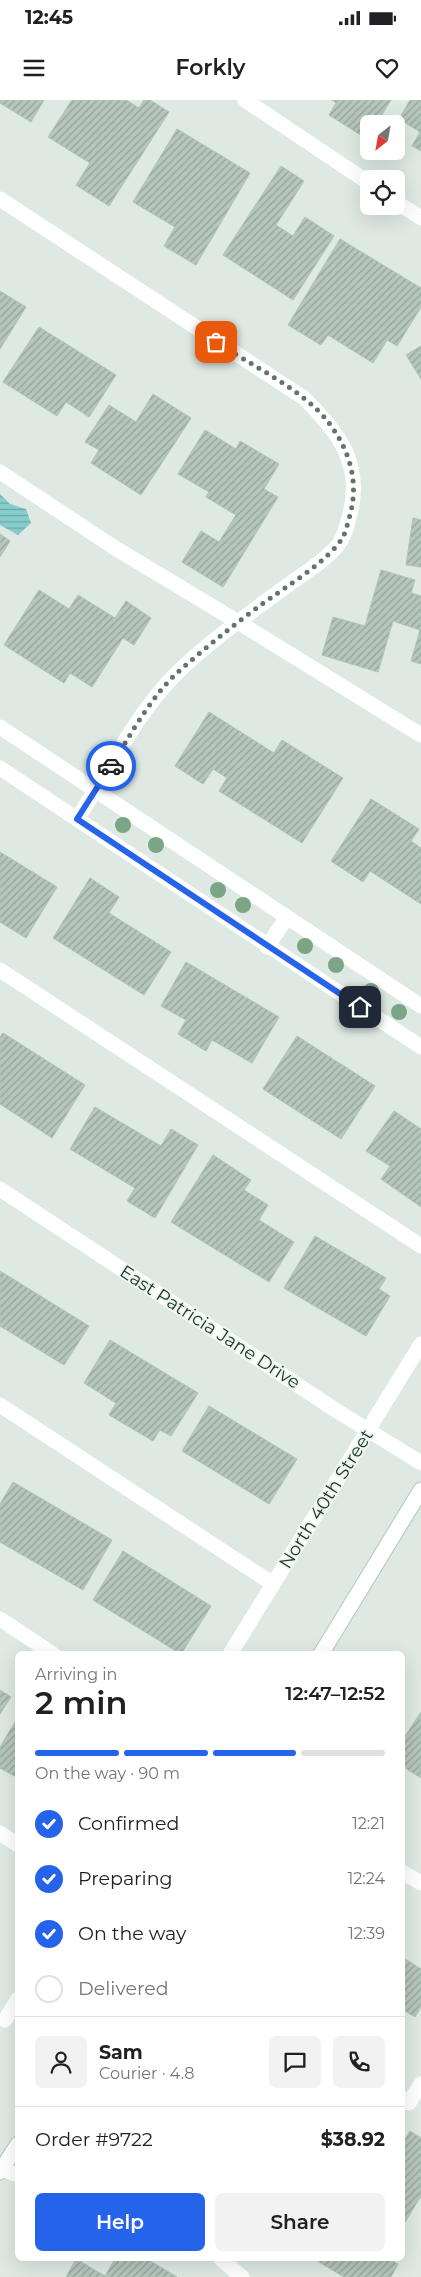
<!DOCTYPE html>
<html lang="en">
<head>
<meta charset="utf-8">
<style>
  body { margin:0; font-family:Montserrat,sans-serif; background:#f2f2f2; color:#202124; height:100vh; display:flex; flex-direction:column; font-size:19px; white-space:nowrap }
  * { box-sizing:border-box; margin:0 }
  p { font-size:16px; color:#757577 }
  .icon { flex:none; width:28px; height:28px; fill:none; stroke:currentColor; stroke-width:2; stroke-linecap:round; stroke-linejoin:round }
  .map { position:relative; flex:1; overflow:hidden }
  .details { position:absolute; left:15px; top:1551px; width:390px; height:610px; display:flex; flex-direction:column; background:#fff; border-radius:8px; box-shadow:0 5px 20px #0002 }
  .details>* { flex:none }
  .needle { width:32px; rotate:211deg }
  .tools { position:absolute; left:360px; top:15px; display:grid; gap:10px }
  .tools a { display:grid; place-items:center; width:45px; height:45px; border-radius:8px; background:#fff; box-shadow:0 5px 20px #0002; font-size:25px }
  .pin { position:absolute; display:grid; place-items:center; width:42px; height:42px; color:#fff; margin:-21px; border-radius:10px; box-shadow:0 2px 8px #0006 }
  .courier { position:absolute; display:grid; place-items:center; width:50px; height:50px; margin:-25px; border:4px solid #2563eb; border-radius:50%; background:#fff; color:#222; box-shadow:0 1px 6px #0007 }
  .summary em { font-style:normal; font-weight:600 }
  .summary div { display:flex; flex-direction:column-reverse }
  .summary { display:flex; align-items:center; justify-content:space-between; height:85px; padding:0 20px }
  h1 { font-size:32px; font-weight:600; line-height:38px }
  .bar { display:grid; grid-template-columns:repeat(4,1fr); gap:8px 5px; align-content:center; height:60px; padding:0 20px }
  .bar i { height:6px; border-radius:4px; background:#e0e0e0 }
  .bar .on { background:#2563eb }
  .bar p { grid-column:span 4 }
  .line { display:flex; align-items:center; gap:12px; padding:0 20px; border-top:1px solid #e0e0e0 }
  .line div { flex:1 }
  .round { display:grid; place-items:center; flex:none; width:52px; height:52px; border-radius:8px; background:#f2f2f2 }
  ol { padding:0 20px; list-style:none }
  li { display:flex; align-items:center; gap:15px; height:55px }
  li p { margin-inline-start:auto }
  li .icon { padding:5px; border-radius:50%; background:#2563eb; color:#fff; stroke-width:4 }
  li:last-child { color:#757577 }
  li i { width:28px; height:28px; border:2px solid #e0e0e0; border-radius:50% }
  .action { display:flex; gap:10px; margin-top:auto; padding:10px 20px }
  .action a { flex:1; height:58px; border-radius:8px; background:#2563eb; color:#fff; font-size:20px; font-weight:600; line-height:58px; text-align:center }
  .action a+a { background:#f2f2f2; color:#202124 }
  .status { display:flex; justify-content:space-between; align-items:center; height:35px; padding:0 25px; background:#fff; direction:ltr }
  .status svg { height:14px; fill:currentColor }
  header { display:flex; justify-content:space-between; align-items:center; height:65px; padding:0 20px; background:#fff; font-size:22px; font-weight:600 }
  .map>svg:first-child { display:block }
</style>
</head>
<body>
<div class="status"><b>12:45</b><svg viewBox="0 0 49 12"><path d="M0 12V9h3v3zM5 12V6h3v6zM10 12V3h3v9zM15 12V0h3v12zM26 1h20v11H26zM47 4h2v5h-2z"/></svg></div>
<header><svg class="icon" aria-label="menu" viewBox="0 0 24 24"><path d="M4 6h16M4 12h16M4 18h16"/></svg>Forkly<svg class="icon" aria-label="heart" viewBox="0 0 24 24"><path d="M12 20l-8-8c-3-5 5-10 8-4 3-6 11-1 8 4z"/></svg></header>
<div class="map">
<svg width="421" height="2177" viewBox="0 0 421 2177">
  <defs>
    <pattern id="water-rules" width="6" height="5" patternUnits="userSpaceOnUse" patternTransform="scale(1.25)"><rect width="6" height="5" fill="#86cdcd"/><path d="M0 2.5h6" fill="none" stroke="#6da7a7"/></pattern>
    <pattern id="building-hatch" width="6" height="6" patternUnits="userSpaceOnUse" patternTransform="scale(1.25)"><rect width="6" height="6" fill="#b6c6bd"/><path d="M-1 1l2-2M0 6l6-6M5 7l2-2" fill="none" stroke="#94a29a"/></pattern>
  </defs>
  <rect width="100%" height="100%" fill="#dde9e2"/>
  <polygon fill="url(#water-rules)" points="0,394 10,404 26,409 31,423 18,435 0,425"/>
  <g fill="url(#building-hatch)" stroke="#b0c2b8">
    <polygon points="0,0 44,0 31,22 0,3"/>
    <polygon points="72,0 126,0 139,8 144,0 150,0 169,12 109,106 76,85 90,63 48,37"/>
    <polygon points="332,0 391,0 376,24 369,24 367,39 329,15 336,3"/>
    <polygon points="410,0 421,0 421,51 412,46 420,32 399,19"/>
    <polygon points="177,29 250,73 196,165 164,146 175,127 133,102"/>
    <polygon points="281,66 304,81 276,125 293,136 305,117 334,136 293,200 223,155"/>
    <polygon points="340,139 421,188 421,207 397,246 387,240 373,263 328,235 321,245 288,225"/>
    <polygon points="0,191 26,207 0,249"/>
    <polygon points="39,227 116,275 89,317 66,302 57,316 3,282"/>
    <polygon points="421,246 421,279 406,255"/>
    <polygon points="153,294 191,318 141,395 91,363 99,350 85,342 109,305 136,322"/>
    <polygon points="205,330 236,349 240,341 279,364 264,389 278,397 223,487 182,462 201,431 219,442 236,415 206,397 209,392 178,374"/>
    <polygon points="413,418 421,420 421,467 406,465"/>
    <polygon points="0,434 10,441 0,457"/>
    <polygon points="381,470 415,480 411,493 421,496 421,564 411,561 420,530 393,521 378,572 322,555 333,517 365,526"/>
    <polygon points="39,490 69,509 78,495 115,518 126,501 151,518 134,545 123,538 92,587 70,573 64,583 4,545"/>
    <polygon points="209,612 274,653 282,640 343,678 302,743 219,691 227,678 213,669 203,684 175,666"/>
    <polygon points="371,699 419,729 411,741 421,748 421,804 370,771 363,782 331,761"/>
    <polygon points="0,752 57,787 26,838 0,822"/>
    <polygon points="90,778 119,797 109,813 171,852 144,895 53,838"/>
    <polygon points="186,862 279,917 252,963 212,940 206,951 178,934 186,920 161,906"/>
    <polygon points="3,933 85,985 52,1038 0,1004 0,937"/>
    <polygon points="297,936 375,986 341,1039 263,989"/>
    <polygon points="95,1007 161,1046 171,1029 198,1045 155,1118 127,1101 135,1088 70,1049"/>
    <polygon points="394,1011 421,1029 421,1107 381,1079 390,1066 366,1051"/>
    <polygon points="213,1055 251,1080 244,1090 268,1105 259,1120 294,1142 269,1182 171,1122"/>
    <polygon points="315,1136 386,1178 379,1189 390,1196 366,1236 284,1188"/>
    <polygon points="0,1171 89,1226 64,1265 0,1226"/>
    <polygon points="110,1240 198,1293 171,1336 160,1330 153,1341 109,1315 116,1303 84,1283"/>
    <polygon points="209,1306 297,1359 269,1404 182,1351"/>
    <polygon points="13,1382 112,1440 83,1490 0,1442 0,1404"/>
    <polygon points="123,1451 211,1506 181,1554 93,1500"/>
    <polygon points="0,1590 11,1597 0,1614"/>
    <polygon points="421,1612 421,1678 402,1666 402,1641"/>
    <polygon points="18,1617 18,1678 0,1668 0,1647"/>
    <polygon points="402,1857 421,1869 421,1907 415,1917 402,1909"/>
    <polygon points="410,2031 421,2038 421,2096 402,2127 402,2044"/>
    <polygon points="76,2159 105,2176 115,2159 147,2159 177,2177 66,2177"/>
    <polygon points="314,2159 389,2159 398,2164 391,2177 344,2177"/>
  </g>
  <g fill="none" stroke-linecap="round" stroke-linejoin="round">
    <defs>
      <g id="secondary">
        <polyline points="321,1554 421,1390"/>
        <polyline points="0,2072 18,2044"/>
      </g>
    </defs>
    <use href="#secondary" stroke="#b1c8bc" stroke-width="17"/>
    <g stroke="#fff" stroke-width="15">
      <polyline points="245,0 369,83"/>
      <polyline points="396,102 421,118"/>
      <polyline points="0,372 115,448 238,522 421,635"/>
      <polyline points="0,870 421,1146"/>
      <polyline points="0,1305 273,1484"/>
      <polyline points="0,1733 18,1745"/>
      <polyline points="402,1772 421,1783"/>
      <polyline points="402,1998 409,2003 421,1984"/>
      <polyline points="2,2069 18,2075"/>
      <polyline points="221,2159 242,2177"/>
    </g>
    <g stroke="#fff" stroke-width="15">
      <path d="M0 99 304 298C338 332 363 363 350 414 347 425 345 436 338 445 325 461 304 473 288 485 249 514 209 541 175 575 136 614 108 672 77 719"/>
      <polyline points="0,627 421,906"/>
      <polyline points="0,668 421,947"/>
      <polyline points="267,847 287,817"/>
      <polyline points="0,1089 334,1309 421,1363"/>
      <polyline points="0,1519 53,1554"/>
      <polyline points="230,1554 421,1244"/>
      <polyline points="5,1920 18,1899"/>
    </g>
    <use href="#secondary" stroke="#fff" stroke-width="15"/>
  </g>
  <g fill="#7ca586">
    <circle cx="123" cy="725" r="8"/>
    <circle cx="156" cy="745" r="8"/>
    <circle cx="218" cy="790" r="8"/>
    <circle cx="243" cy="805" r="8"/>
    <circle cx="305" cy="846" r="8"/>
    <circle cx="336" cy="865" r="8"/>
    <circle cx="371" cy="891" r="8"/>
    <circle cx="399" cy="912" r="8"/>
  </g>
  <g fill="none" stroke-linecap="round" stroke-linejoin="round">
    <path stroke="#62756c" stroke-width="5" stroke-dasharray="0 9" d="M111 666C129 637 151 597 177 573 204 549 232 526 262 504 284 488 330 460 343 437 346 431 348 422 350 415 359 382 350 351 329 323 305 291 251 265 216 242"/>
    <polyline stroke="#2563eb" stroke-width="6" points="111,666 77,719 360,907"/>
  </g>
  <g text-anchor="middle" dominant-baseline="central" stroke-width="4" stroke-linejoin="round" paint-order="stroke">
    <g font-size="18" fill="#20372d" stroke="#edf6f0">
      <text transform="translate(210 1227) rotate(33)">East Patricia Jane Drive</text>
      <text transform="translate(326 1399) rotate(-58)">North 40th Street</text>
    </g>
  </g>
</svg>
<div class="tools">
<a><svg class="needle" viewBox="-14 -14 28 28"><path d="M0-13l5 13h-10z" fill="#e53935"/><path d="M0 13l5-13h-10z" fill="#757577"/></svg></a>
<a><svg class="icon" aria-label="locate" viewBox="0 0 24 24"><circle cx="12" cy="12" r="6"/><path d="M12 2v4M12 18v4M2 12h4M18 12h4"/></svg></a>
</div>
<div class="pin" style="left:216px;top:242px;background:#ea580c"><svg class="icon" aria-label="bag" viewBox="0 0 24 24"><path d="M5 8h14l-1 12H6zM9 8a3 3 0 0 1 6 0"/></svg></div>
<div class="pin" style="left:360px;top:907px;background:#1f2937"><svg class="icon" aria-label="home" viewBox="0 0 24 24"><path d="M3 11l9-7 9 7M6 9v11h12V9"/></svg></div>
<div class="courier" style="left:111px;top:666px"><svg class="icon" aria-label="car" viewBox="0 0 24 24"><path d="M5 17H2v-5l4-1 3-4h7l3 4 3 1v5h-3M9 17h6M6 11h13"/><circle cx="7" cy="17" r="2"/><circle cx="17" cy="17" r="2"/></svg></div>
<section class="details">
<div class="summary"><div><h1>2 min</h1><p>Arriving in</p></div><em>12:47–12:52</em></div>
<div class="bar"><i class="on"></i><i class="on"></i><i class="on"></i><i></i><p>On the way · 90 m</p></div>
<ol>
<li><svg class="icon" aria-label="check" viewBox="0 0 24 24"><path d="M5 12l5 5 9-10"/></svg>Confirmed<p>12:21</p></li>
<li><svg class="icon" aria-label="check" viewBox="0 0 24 24"><path d="M5 12l5 5 9-10"/></svg>Preparing<p>12:24</p></li>
<li><svg class="icon" aria-label="check" viewBox="0 0 24 24"><path d="M5 12l5 5 9-10"/></svg>On the way<p>12:39</p></li>
<li><i></i>Delivered</li>
</ol>
<div class="line" style="height:90px"><a class="round"><svg class="icon" aria-label="person" viewBox="0 0 24 24"><circle cx="12" cy="8" r="4"/><path d="M4 21q1-7 8-7t8 7"/></svg></a><div><b>Sam</b><p>Courier · 4.8</p></div><a class="round"><svg class="icon" aria-label="chat" viewBox="0 0 24 24"><path d="M4 5h16v11H9l-5 4z"/></svg></a><a class="round"><svg class="icon" aria-label="phone" viewBox="0 0 24 24"><path d="M5 4h4l2 5-3 2q2 4 5 5l2-3 5 2v4C11 20 4 13 5 4z"/></svg></a></div>
<div class="line" style="height:65px"><div>Order #9722</div><b>$38.92</b></div>
<div class="action"><a>Help</a><a>Share</a></div>
</section>
</div>
</body>
</html>
